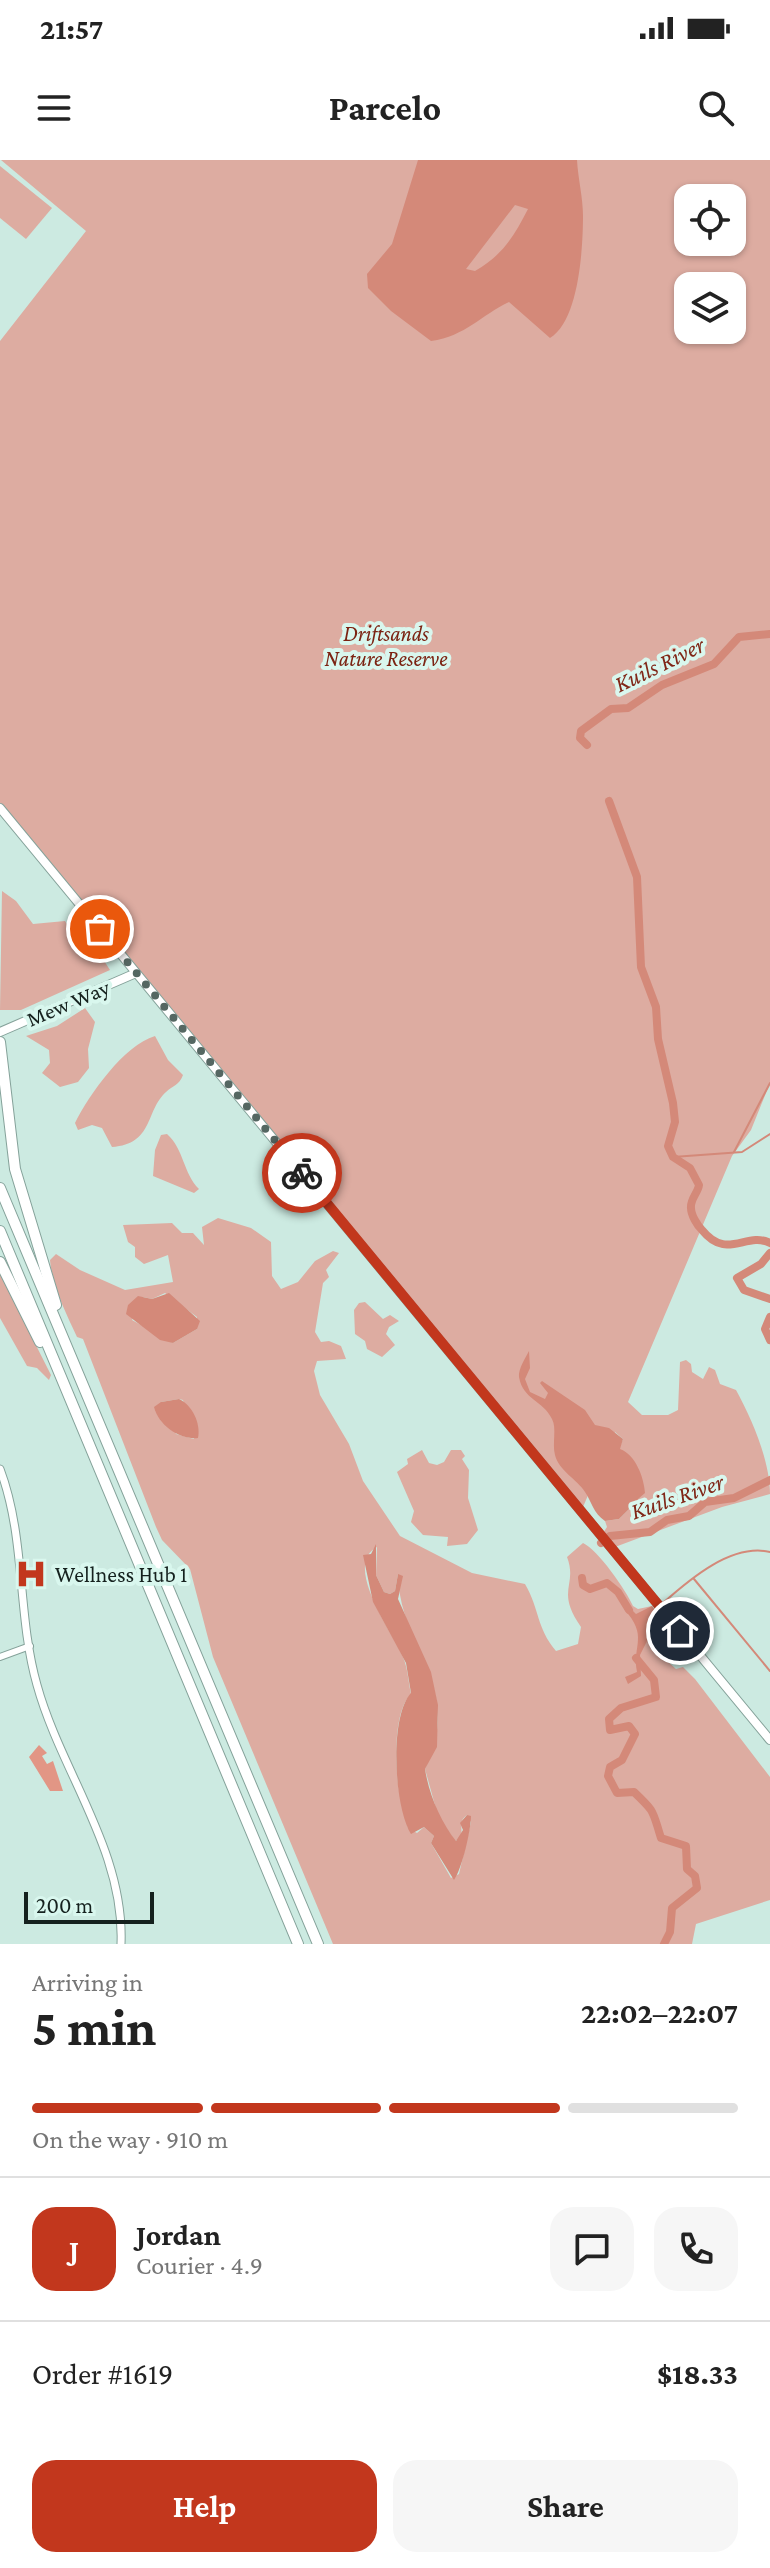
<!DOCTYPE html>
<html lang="en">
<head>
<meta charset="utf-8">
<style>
  body { margin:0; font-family:"Crimson Pro",serif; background:#f6f6f6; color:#222; height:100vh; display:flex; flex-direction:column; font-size:30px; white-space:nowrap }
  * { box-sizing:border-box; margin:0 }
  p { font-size:26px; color:#767676 }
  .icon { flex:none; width:44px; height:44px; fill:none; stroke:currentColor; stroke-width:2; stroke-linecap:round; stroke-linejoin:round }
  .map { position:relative; height:1784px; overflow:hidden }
  .details { display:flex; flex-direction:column; background:#fff; flex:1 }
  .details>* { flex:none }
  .fabs { position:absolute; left:674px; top:24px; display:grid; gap:16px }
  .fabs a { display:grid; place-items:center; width:72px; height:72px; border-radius:16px; background:#fff; box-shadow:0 2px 6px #0004; font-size:40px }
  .scale { position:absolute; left:24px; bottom:20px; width:130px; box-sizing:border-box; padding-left:8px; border:4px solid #15211e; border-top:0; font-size:22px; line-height:28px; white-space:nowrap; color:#15211e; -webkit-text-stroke:6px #d9f7ee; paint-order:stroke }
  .pin { position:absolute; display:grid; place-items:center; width:68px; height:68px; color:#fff; margin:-34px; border:4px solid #fff; border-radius:50%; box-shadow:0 2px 8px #0007 }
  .courier { position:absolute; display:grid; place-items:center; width:80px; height:80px; margin:-40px; border:6px solid #c2371d; border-radius:50%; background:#fff; color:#222; box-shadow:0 2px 10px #0007 }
  .summary em { font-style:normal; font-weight:700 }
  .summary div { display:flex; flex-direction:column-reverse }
  .summary { display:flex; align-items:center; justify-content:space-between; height:136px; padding:0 32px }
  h1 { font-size:52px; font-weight:700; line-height:60px }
  .bar { display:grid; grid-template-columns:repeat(4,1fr); gap:12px 8px; align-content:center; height:96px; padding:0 32px }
  .bar i { height:10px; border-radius:6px; background:#e0e0e0 }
  .bar .active { background:#c2371d }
  .bar p { grid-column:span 4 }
  .line { display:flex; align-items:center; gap:20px; padding:0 32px; border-top:2px solid #e0e0e0 }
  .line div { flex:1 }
  .round { display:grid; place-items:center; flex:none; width:84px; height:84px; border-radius:24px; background:#f6f6f6 }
  .cta { display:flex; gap:16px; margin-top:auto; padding:16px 32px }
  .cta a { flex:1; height:92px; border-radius:24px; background:#c2371d; color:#fff; font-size:32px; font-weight:700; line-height:92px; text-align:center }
  .cta a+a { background:#f6f6f6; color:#222 }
  .status { display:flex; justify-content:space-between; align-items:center; height:56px; padding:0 40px; background:#fff; direction:ltr }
  .status svg { height:22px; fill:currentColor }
  header { display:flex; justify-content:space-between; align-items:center; height:104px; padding:0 32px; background:#fff; font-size:36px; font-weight:700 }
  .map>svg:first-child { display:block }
</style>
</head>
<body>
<div class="status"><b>21:57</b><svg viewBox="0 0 49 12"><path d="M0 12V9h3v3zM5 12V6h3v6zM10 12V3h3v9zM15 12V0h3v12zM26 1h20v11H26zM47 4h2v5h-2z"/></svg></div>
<header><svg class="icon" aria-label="menu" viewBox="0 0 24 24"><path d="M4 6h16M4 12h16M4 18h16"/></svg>Parcelo<svg class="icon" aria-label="search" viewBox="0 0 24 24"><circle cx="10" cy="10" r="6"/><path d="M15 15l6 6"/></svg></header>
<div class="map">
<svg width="770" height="1784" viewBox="0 0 770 1784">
  <rect width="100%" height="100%" fill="#cceae1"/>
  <g fill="#ddaca1" fill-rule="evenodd">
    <path d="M1 0H770V923L751 970 732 996 628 1242 642 1255H668L678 1250 680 1202 686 1200 691 1204 692 1212 703 1219 709 1207 715 1210 720 1224 736 1230C752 1259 770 1301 770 1334L722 1347 615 1387 603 1373 607 1367 605 1361 619 1359 630 1348 641 1350C628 1323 651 1314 619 1289L623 1279 615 1272 583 1347 0 647V181L86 71ZM688 38H732V82H688ZM688 126H732V170H688Z"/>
    <polygon points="0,6 52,48 26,79 0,58"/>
    <polygon points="2,731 16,741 33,764 65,761 76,779 99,793 110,810 21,850 0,850"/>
    <polygon points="85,848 95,862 88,889 89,908 78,922 60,927 42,913 50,903 49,890 26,876 57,866"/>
    <path d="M155 876 168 900 183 915C179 926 173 925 166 932 145 951 154 984 112 987L102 968 92 965 78 970 75 963C89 935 124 885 155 876Z"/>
    <path d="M167 974C184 989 183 1013 199 1029L194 1033 153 1016 155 990 161 975Z"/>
    <path d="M218 1058 251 1068 271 1082 272 1116 281 1129 298 1122 315 1101 333 1091 339 1093 326 1110 329 1117 323 1123 315 1172 321 1182 329 1181 341 1186 346 1199 317 1201 314 1211 320 1235 349 1284 363 1321 400 1376 472 1413 525 1424C540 1450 536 1467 556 1491L578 1484 581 1467C555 1430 578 1426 567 1397L583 1383C598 1390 626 1430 633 1446L638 1449 652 1446 657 1452 652 1487 676 1509 683 1507 695 1519 770 1617V1740L696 1764 692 1784H333L213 1497 190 1409 162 1380 156 1367 83 1179 77 1177C66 1153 52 1126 50 1100L56 1094 80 1110 125 1130 173 1122 168 1095 144 1104 135 1097V1087L128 1082 123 1065 172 1063 182 1073H193L204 1085 202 1067ZM165 1133 197 1157V1169L173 1183 132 1160 143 1137 152 1139ZM179 1239 183 1240 194 1279 176 1274 161 1242ZM377 1387 376 1415 384 1432 390 1434 395 1431 398 1414C399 1489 465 1524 425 1609L438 1656 455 1681 461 1678C463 1668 458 1661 467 1655L471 1662 459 1714 451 1718 431 1683 434 1676 424 1667 417 1673 408 1668C406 1655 401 1643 399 1631 395 1607 393 1551 411 1534 408 1521 408 1509 403 1497 393 1473 342 1405 377 1387Z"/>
    <polygon points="0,1114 51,1215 49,1220 37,1208 27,1206 0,1158"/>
    <polygon points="365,1142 383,1159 390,1155 399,1161 389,1167 386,1174 395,1185 382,1197 367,1189 365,1181 355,1174 354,1150 359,1143"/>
    <polygon points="422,1290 429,1303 437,1305 444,1302 451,1290 461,1290 465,1296 462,1299 469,1310 468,1338 478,1370 467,1384 447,1386 448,1377 423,1375 411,1362 414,1351 397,1312 408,1304 407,1299"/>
  </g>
  <polygon fill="#e29685" points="39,1585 47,1593 42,1596 47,1604 53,1601 63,1631 50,1631 29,1597"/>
  <g fill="#d48979" fill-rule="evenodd">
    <path d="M418 0H577C578 19 583 37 583 56 583 88 579 161 550 178L509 142C481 155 466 176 431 181L391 151 368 128 367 114 392 84ZM515 45 528 49C514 76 503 95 475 111L466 109Z"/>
    <polygon points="169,1133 200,1161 197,1169 173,1183 160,1180 126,1154 128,1145 138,1136 152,1139"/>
    <path d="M529 1191 530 1208 525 1219 530 1232 545 1239 548 1233 540 1223 542 1221 585 1250 595 1265 609 1268 623 1279 620 1289C636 1295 644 1318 645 1333L638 1339 642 1353 630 1348 619 1359 605 1361C593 1353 592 1342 585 1332 577 1319 559 1311 555 1295 552 1283 557 1268 552 1259 543 1240 523 1240 519 1217 518 1209 526 1197 529 1191Z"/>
    <path d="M179 1239C192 1245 201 1263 198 1278 180 1280 159 1266 154 1247L161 1242Z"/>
    <path d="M376 1384V1415L384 1432 390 1434 395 1431 398 1414 403 1416 398 1439 431 1512 438 1545 437 1587 425 1609C429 1635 441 1662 456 1681L463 1670 460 1663 467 1655 471 1656C471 1670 462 1709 454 1720L431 1683 434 1676 424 1667 411 1674C394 1647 389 1557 411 1533L406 1503 373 1442 363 1395 371 1394Z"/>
    <path d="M626 1444 636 1454 652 1446 657 1452 646 1469 647 1481 640 1495 641 1516 628 1524 625 1517 637 1512C632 1484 649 1477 624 1449Z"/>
  </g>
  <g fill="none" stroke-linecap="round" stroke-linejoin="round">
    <g stroke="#d48979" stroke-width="2">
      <polyline points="734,992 770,923"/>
      <polyline points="673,997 742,992 770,974"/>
      <polyline points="694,1419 770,1511"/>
      <path d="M663 1443C690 1419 732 1383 770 1392"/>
    </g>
    <g stroke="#d48979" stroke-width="8">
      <polyline points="587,585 580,578 581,571 611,549 628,548 662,525 714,504 739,477 770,474"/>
      <path d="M609 641 637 717 641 807 656 847 658 879 673 943 675 962 668 986 673 997 690 1008 699 1025C698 1033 690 1039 691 1048 691 1055 697 1065 702 1070 727 1101 746 1071 770 1083"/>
      <polyline points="770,1093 761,1104 737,1118 744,1130 770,1139"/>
      <polyline points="770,1157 765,1169 770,1180"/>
      <polyline points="601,1383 610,1376 650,1372 667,1360 689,1356 705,1342 734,1338 770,1320"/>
      <polyline points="582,1418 583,1425 590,1429 607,1423 618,1432 629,1450"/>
      <path d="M636 1498 654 1520 656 1537 621 1548 609 1559 610 1570 629 1566 635 1574 622 1600 610 1607 608 1616 617 1633 634 1632C656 1653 652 1650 661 1678L686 1686 687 1709 695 1716 697 1728 672 1748 670 1772 664 1784"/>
    </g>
    <defs>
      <polyline id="tertiary" points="0,1497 30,1486"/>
      <path id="secondary" d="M0 1309C26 1378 17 1455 37 1525 61 1612 125 1691 121 1784"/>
      <g id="primary">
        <polyline points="0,648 770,1580"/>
        <polyline points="0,872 136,813"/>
      </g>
      <g id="motorway">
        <polyline points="0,882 15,1009 56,1145"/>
        <polyline points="0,1028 318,1784"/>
        <polyline points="0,1071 298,1784"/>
        <polyline points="0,1102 40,1182"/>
      </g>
    </defs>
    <use href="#tertiary" stroke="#85a29a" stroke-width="8"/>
    <use href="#secondary" stroke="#85a29a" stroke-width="9"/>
    <use href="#primary" stroke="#85a29a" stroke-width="10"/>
    <use href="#motorway" stroke="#85a29a" stroke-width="12"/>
    <use href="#tertiary" stroke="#fff" stroke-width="6"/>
    <use href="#secondary" stroke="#fff" stroke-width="7"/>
    <use href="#primary" stroke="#fff" stroke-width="8"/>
    <use href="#motorway" stroke="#fff" stroke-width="10"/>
  </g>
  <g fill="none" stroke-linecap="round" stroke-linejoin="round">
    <polyline stroke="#556762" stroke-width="8" stroke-dasharray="0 14.4" points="100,769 302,1013"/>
    <polyline stroke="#c2371d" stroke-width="10" points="302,1013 680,1471"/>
  </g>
  <defs>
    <symbol id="hospital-bare" viewBox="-9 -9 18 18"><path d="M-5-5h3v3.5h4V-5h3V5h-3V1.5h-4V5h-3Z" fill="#c2371d" stroke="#d9f7ee" stroke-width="2.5" paint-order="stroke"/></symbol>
  </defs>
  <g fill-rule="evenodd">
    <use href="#hospital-bare" x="9" y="1392" width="44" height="44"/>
  </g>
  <g text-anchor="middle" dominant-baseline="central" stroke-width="8" stroke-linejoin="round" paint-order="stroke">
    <g font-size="22" font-style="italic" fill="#7b2312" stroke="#d9f7ee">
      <text x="386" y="473">Driftsands<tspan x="386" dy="25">Nature Reserve</tspan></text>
    </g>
    <g font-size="22" fill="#15211e" stroke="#d9f7ee">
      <text transform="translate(68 843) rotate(-23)">Mew Way</text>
    </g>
    <g font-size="22" fill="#15211e" stroke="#d9f7ee" text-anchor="start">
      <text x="55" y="1414">Wellness Hub 1</text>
    </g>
    <g font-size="24" font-style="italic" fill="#802717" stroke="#d9f7ee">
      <text transform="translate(659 504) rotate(-26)">Kuils River</text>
      <text transform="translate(677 1336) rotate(-19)">Kuils River</text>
    </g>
  </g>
</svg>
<div class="fabs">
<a><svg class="icon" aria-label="locate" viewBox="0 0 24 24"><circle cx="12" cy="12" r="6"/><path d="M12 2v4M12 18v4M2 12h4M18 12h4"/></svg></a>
<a><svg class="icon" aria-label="layers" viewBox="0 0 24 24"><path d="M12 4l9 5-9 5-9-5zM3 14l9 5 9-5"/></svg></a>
</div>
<div class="scale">200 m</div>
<div class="pin" style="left:100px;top:769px;background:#ea580c"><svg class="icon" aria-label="bag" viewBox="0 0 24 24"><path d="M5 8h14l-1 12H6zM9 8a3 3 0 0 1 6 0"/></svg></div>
<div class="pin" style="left:680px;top:1471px;background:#1f2937"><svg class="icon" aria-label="home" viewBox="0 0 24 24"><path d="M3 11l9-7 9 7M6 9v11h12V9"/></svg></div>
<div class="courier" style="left:302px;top:1013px"><svg class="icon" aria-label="bike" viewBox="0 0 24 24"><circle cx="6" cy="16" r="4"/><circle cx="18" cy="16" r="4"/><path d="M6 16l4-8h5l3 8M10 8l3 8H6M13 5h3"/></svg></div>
</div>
<section class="details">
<div class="summary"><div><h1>5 min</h1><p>Arriving in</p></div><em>22:02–22:07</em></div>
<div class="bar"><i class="active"></i><i class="active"></i><i class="active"></i><i></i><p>On the way · 910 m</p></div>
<div class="line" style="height:144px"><b class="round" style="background:#c2371d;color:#fff">J</b><div><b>Jordan</b><p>Courier · 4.9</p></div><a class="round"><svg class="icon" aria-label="chat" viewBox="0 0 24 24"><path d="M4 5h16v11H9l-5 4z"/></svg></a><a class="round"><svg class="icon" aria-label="phone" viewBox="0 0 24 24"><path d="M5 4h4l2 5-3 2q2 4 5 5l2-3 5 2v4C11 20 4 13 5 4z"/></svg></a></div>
<div class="line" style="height:104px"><div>Order #1619</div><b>$18.33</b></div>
<div class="cta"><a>Help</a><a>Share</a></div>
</section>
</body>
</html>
